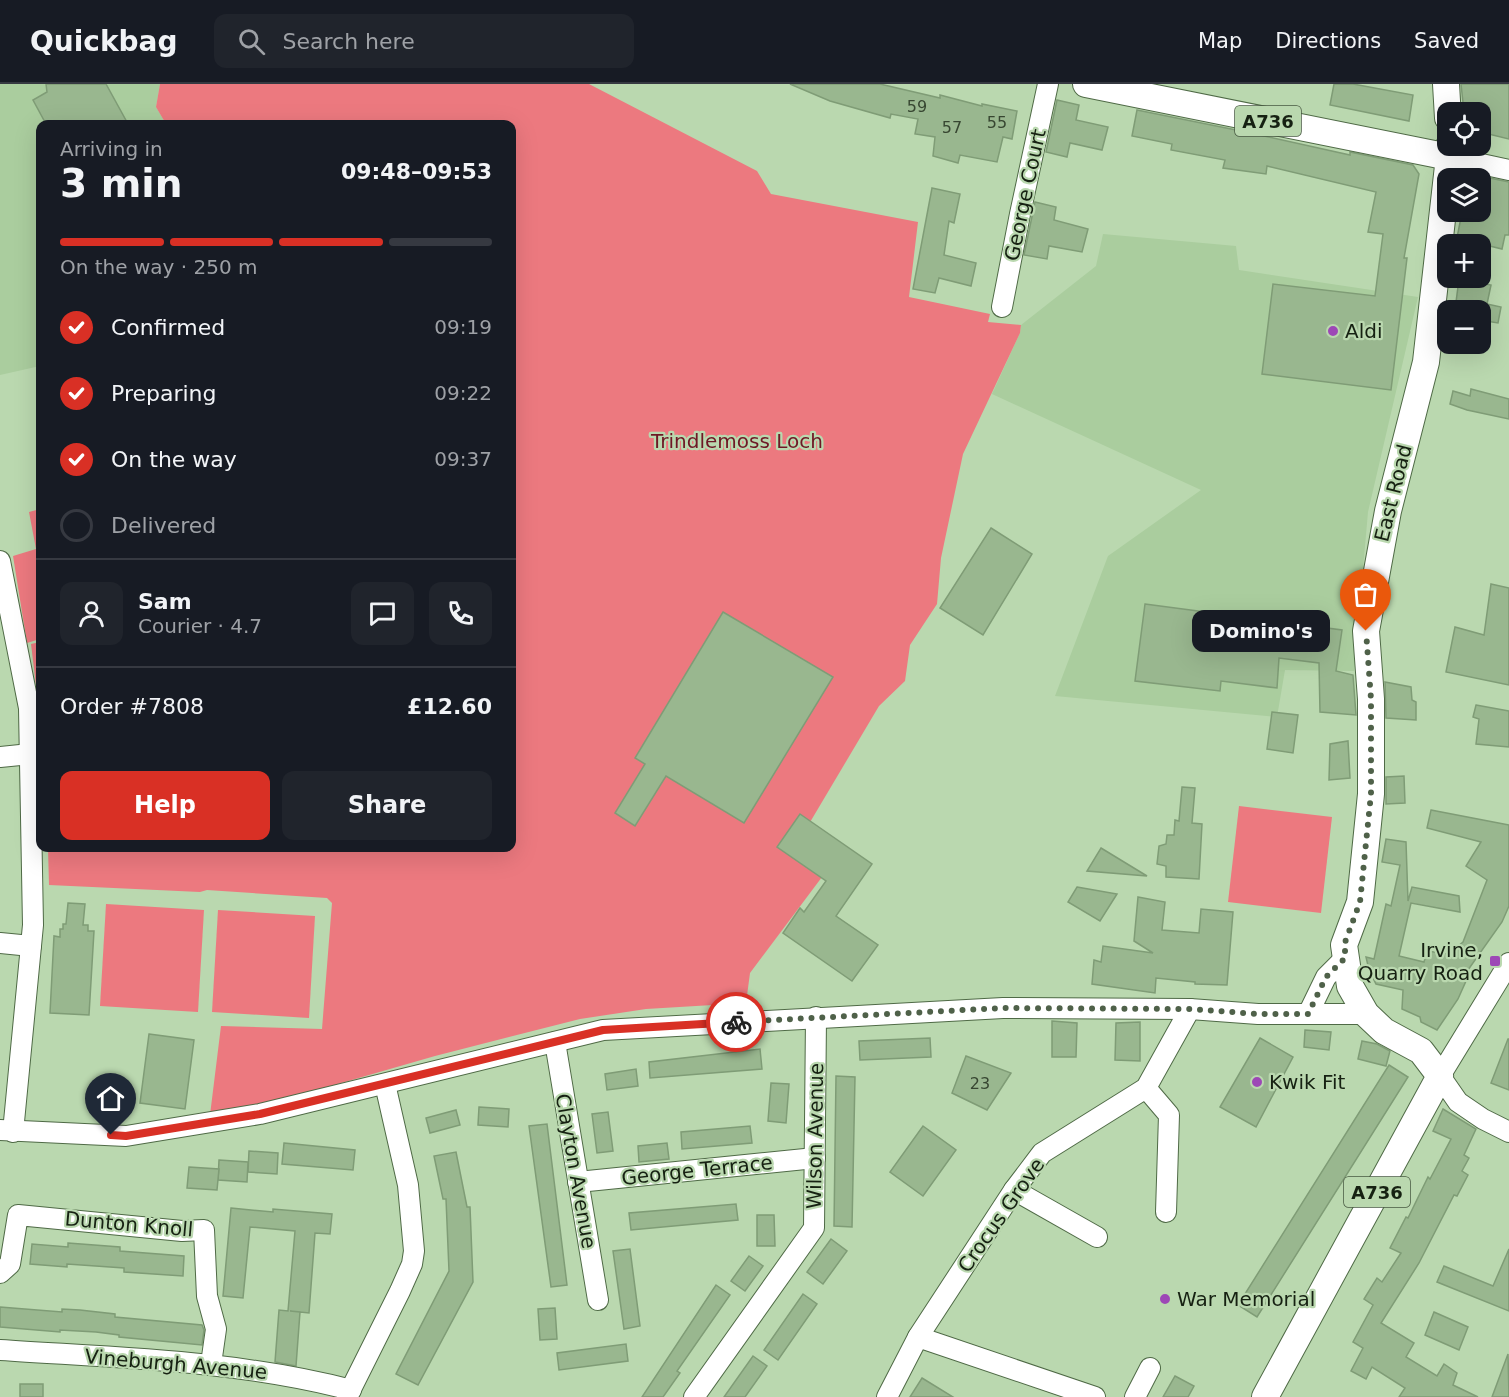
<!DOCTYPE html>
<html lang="en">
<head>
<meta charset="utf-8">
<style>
  body { margin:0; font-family:"DejaVu Sans",sans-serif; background:#20242c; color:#f1f3f6; height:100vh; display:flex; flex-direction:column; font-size:22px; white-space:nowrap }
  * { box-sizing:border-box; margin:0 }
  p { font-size:20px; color:#9ea1a6 }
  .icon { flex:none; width:33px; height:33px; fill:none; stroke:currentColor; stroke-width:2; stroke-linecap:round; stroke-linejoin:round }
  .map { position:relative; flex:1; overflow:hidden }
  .sheet { position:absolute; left:36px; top:36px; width:480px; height:732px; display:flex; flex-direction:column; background:#171b24; border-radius:12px; box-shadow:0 6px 24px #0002 }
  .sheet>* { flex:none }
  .buttons { position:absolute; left:1437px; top:18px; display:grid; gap:12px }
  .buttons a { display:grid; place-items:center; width:54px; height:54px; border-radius:12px; background:#171b24; box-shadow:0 6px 24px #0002; font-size:30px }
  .pin { position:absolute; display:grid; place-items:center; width:51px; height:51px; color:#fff; margin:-62px -26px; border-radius:50% 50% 50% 0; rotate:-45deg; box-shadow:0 0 6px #0007 }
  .pin .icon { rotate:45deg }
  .courier { position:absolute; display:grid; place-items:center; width:60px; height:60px; margin:-30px; border:4px solid #d93025; border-radius:50%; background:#fff; color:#222; box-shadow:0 2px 8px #0007 }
  .bubble { position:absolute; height:42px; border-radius:12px; background:#171b24; box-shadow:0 6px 24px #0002; font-size:20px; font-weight:800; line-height:42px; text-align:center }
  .summary em { font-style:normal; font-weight:800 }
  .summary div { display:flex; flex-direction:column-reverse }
  .summary { display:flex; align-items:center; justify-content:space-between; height:102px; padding:0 24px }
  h1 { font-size:39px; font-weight:800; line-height:45px }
  .bar { display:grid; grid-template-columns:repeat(4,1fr); gap:9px 6px; align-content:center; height:72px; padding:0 24px }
  .bar i { height:8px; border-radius:4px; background:#363941 }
  .bar .current { background:#d93025 }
  .bar p { grid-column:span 4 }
  .line { display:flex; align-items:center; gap:15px; padding:0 24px; border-top:2px solid #363941 }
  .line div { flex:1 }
  .round { display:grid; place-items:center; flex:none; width:63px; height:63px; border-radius:12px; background:#20242c }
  ol { padding:0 24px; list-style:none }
  li { display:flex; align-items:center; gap:18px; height:66px }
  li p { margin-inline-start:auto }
  li .icon { padding:6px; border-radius:50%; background:#d93025; color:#fff; stroke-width:4 }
  li:last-child { color:#9ea1a6 }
  li i { width:33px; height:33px; border:3px solid #363941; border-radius:50% }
  .primary-button { display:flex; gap:12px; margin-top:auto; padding:12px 24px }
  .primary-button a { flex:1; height:69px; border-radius:12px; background:#d93025; color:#fff; font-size:24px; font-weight:800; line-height:69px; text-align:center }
  .primary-button a+a { background:#20242c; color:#f1f3f6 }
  header { display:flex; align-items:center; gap:36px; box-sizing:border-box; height:84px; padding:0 30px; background:#171b24; border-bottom:2px solid #363941 }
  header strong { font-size:28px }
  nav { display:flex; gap:33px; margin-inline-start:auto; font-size:21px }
  .search { width:420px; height:54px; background:#20242c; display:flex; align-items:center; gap:15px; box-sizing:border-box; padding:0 21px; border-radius:12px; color:#9ea1a6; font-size:22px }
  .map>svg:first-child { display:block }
</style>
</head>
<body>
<header>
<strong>Quickbag</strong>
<div class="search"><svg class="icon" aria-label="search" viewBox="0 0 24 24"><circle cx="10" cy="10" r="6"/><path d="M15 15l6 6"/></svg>Search here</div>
<nav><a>Map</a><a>Directions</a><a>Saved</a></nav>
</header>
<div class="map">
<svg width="1509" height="1313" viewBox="0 0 1509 1313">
  <rect width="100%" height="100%" fill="#bad8af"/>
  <g fill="#aacd9e">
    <polygon points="0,0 160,0 156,23 166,40 40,40 40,282 0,291"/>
    <polygon points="1103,150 1236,162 1239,186 1418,213 1368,428 1354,587 1285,586 1277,633 1055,612 1108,472 1201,406 992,310 1020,249 1021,241 1096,182"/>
  </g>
  <g fill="#ec797f">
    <polygon points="160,0 589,0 757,87 771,110 918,138 909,213 990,230 988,238 1021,241 1020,249 963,370 941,474 937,520 910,561 905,597 879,622 803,750 828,785 750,889 746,919 646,925 580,935 435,972 258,1023 210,1031 221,942 322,945 332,819 327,814 207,806 200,808 49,801 48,764 512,764 512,40 166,40 156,23"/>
    <polygon points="40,425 40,555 27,559 13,472 36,465 29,428"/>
    <polygon points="40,558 40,634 31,560"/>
    <polygon points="1239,722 1332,733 1321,829 1228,818"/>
    <polygon points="106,820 204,826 198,928 100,922"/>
    <polygon points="218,826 315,832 309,934 212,928"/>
  </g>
  <g fill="#99b78f" stroke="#7f9c76" stroke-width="1.5">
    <polygon points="46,0 106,0 128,40 46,40 33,16 47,8"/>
    <polygon points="790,0 880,0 940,14 940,11 982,22 982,20 1017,27 1012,55 1003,53 997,78 960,71 958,79 933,72 935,53 915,50 918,35 891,30 890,34 830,17"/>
    <polygon points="1334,0 1353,0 1413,11 1409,37 1330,21"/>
    <polygon points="1461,0 1509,0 1509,55 1480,48 1480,28 1464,28"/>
    <polygon points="1057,16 1079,21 1076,36 1108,43 1102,66 1070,59 1067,73 1046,68"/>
    <polygon points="1137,26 1246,48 1350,71 1350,68 1413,81 1419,90 1404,174 1407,174 1391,306 1262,290 1273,200 1375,212 1383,150 1368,148 1376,108 1267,82 1266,90 1223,84 1225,76 1171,66 1172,60 1132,52"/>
    <polygon points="1480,92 1509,98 1509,151 1505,151 1502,165 1457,154 1462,128 1480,128"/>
    <polygon points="932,104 960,110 954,139 949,137 944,171 976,179 971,202 939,194 935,209 913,205"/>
    <polygon points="1035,118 1056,123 1054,136 1088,145 1082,168 1049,162 1047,175 1024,171"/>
    <polygon points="1459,195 1491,201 1487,220 1501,223 1498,239 1480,236 1480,226 1455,226"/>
    <polygon points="1471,305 1509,315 1509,335 1467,326 1450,320 1453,307 1470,312"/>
    <polygon points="991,444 1032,470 983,551 940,524"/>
    <polygon points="1491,500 1509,504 1509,601 1446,588 1455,543 1484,551"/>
    <polygon points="1145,520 1342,546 1336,587 1353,591 1356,631 1320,628 1319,579 1279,574 1277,604 1221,597 1220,607 1135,597"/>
    <polygon points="723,528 833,593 744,739 666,692 635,742 615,729 645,680 635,674"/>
    <polygon points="1385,598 1411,603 1412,616 1416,618 1416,636 1386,634"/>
    <polygon points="1476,621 1509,627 1509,663 1476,660 1479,635 1473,633"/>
    <polygon points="1272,628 1298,631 1293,669 1267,665"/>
    <polygon points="1348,657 1350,694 1329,696 1330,660"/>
    <polygon points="1404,692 1405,719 1386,720 1386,693"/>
    <polygon points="1182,703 1195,704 1192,739 1202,740 1199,795 1166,793 1166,782 1157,780 1159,762 1166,760 1167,751 1174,751 1175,736 1179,737"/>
    <polygon points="1431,726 1509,741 1509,822 1502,838 1463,893 1466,897 1458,915 1437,946 1421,938 1420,933 1402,925 1403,906 1376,900 1369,886 1366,873 1374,875 1386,820 1391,822 1400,781 1382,778 1386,755 1406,758 1408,817 1412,803 1459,812 1460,828 1411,819 1399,872 1424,878 1427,867 1448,870 1463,858 1487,796 1466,782 1481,758 1427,744"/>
    <polygon points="800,730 872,780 836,832 878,861 852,897 783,849 800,824 804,828 826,797 777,763"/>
    <polygon points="1101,764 1147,792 1087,787"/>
    <polygon points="1077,803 1117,810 1100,837 1068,818"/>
    <polygon points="1138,813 1165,818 1162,846 1199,849 1201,825 1233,828 1227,901 1195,900 1195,898 1156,894 1155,909 1092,900 1094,876 1101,878 1103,862 1153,869 1134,857"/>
    <polygon points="68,819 85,820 83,841 88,841 88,847 94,847 89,931 50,929 54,852 60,853 60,845 63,845 63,840 66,840"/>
    <polygon points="1052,937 1077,939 1076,973 1052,973"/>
    <polygon points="1140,938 1140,977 1115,976 1116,939"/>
    <polygon points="1305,946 1331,948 1329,966 1304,963"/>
    <polygon points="149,950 194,956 185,1025 140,1019"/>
    <polygon points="930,954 931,973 860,976 859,957"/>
    <polygon points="1260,954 1293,973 1256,1043 1220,1023"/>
    <polygon points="1508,955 1509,955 1509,1006 1491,999"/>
    <polygon points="1362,957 1377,960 1390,967 1386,982 1358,975"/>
    <polygon points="760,965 762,985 650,994 649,978"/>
    <polygon points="966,972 1011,989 987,1026 952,1009"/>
    <polygon points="1389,981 1408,993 1257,1233 1238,1221"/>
    <polygon points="636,985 638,1002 607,1006 605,990"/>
    <polygon points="836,992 855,993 852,1143 834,1142"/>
    <polygon points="771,999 789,1000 786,1039 768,1037"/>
    <polygon points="479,1023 509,1025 508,1043 478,1041"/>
    <polygon points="1443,1025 1476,1045 1464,1071 1469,1074 1462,1087 1468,1091 1457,1112 1454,1111 1419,1179 1381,1239 1414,1259 1406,1273 1437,1292 1444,1280 1457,1289 1453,1301 1478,1313 1399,1313 1405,1304 1372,1283 1366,1295 1351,1287 1363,1264 1353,1258 1373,1221 1364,1215 1377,1194 1382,1198 1401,1169 1390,1164 1406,1133 1408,1134 1428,1093 1430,1095 1451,1055 1433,1047"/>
    <polygon points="456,1026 460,1041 430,1049 426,1034"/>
    <polygon points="608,1028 613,1067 597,1069 592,1030"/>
    <polygon points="547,1040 567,1201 551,1203 529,1042"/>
    <polygon points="750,1042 752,1059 682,1065 681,1048"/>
    <polygon points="923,1042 956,1066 923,1112 890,1088"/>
    <polygon points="284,1059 355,1066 353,1086 282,1080"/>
    <polygon points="667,1059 669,1075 639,1078 638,1062"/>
    <polygon points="249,1067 278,1069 277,1090 248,1088"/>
    <polygon points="456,1068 467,1123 470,1123 473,1198 418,1301 396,1290 449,1187 446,1115 443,1115 434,1072"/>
    <polygon points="219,1076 248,1078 247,1098 218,1096"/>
    <polygon points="189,1083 219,1085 217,1106 187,1104"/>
    <polygon points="736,1120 738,1136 631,1146 629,1129"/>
    <polygon points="231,1124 273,1128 273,1125 332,1130 330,1150 315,1149 309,1229 290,1227 300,1228 296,1282 275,1278 279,1226 288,1227 295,1147 250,1143 243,1214 223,1212"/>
    <polygon points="757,1131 774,1131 775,1162 757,1162"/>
    <polygon points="831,1155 847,1167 823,1200 807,1188"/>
    <polygon points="68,1159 120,1163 120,1167 184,1172 183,1192 124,1188 124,1184 67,1180 67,1183 30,1180 32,1160 68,1163"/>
    <polygon points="630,1165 640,1242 624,1245 613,1167"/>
    <polygon points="1509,1165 1509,1227 1437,1198 1444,1182 1493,1202"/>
    <polygon points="749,1172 763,1182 745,1207 731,1197"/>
    <polygon points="716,1201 730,1211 677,1287 680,1289 663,1313 642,1313"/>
    <polygon points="803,1210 817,1220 778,1276 764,1266"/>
    <polygon points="0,1223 62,1228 62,1225 80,1226 115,1230 115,1233 202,1241 204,1246 202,1261 119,1253 119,1251 96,1248 60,1246 60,1248 0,1243"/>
    <polygon points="555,1224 557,1255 540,1256 538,1225"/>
    <polygon points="1434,1228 1468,1243 1459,1266 1425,1251"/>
    <polygon points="626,1260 628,1277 559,1286 557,1269"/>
    <polygon points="1508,1270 1509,1313 1492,1313"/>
    <polygon points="753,1272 767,1282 745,1313 724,1313"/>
    <polygon points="1175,1292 1194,1302 1188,1313 1163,1313"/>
    <polygon points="922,1294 953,1313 910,1313"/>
    <rect x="20" y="1300" width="23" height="13"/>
  </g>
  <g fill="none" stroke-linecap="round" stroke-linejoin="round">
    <defs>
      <g id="minor">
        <polyline points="1449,73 1509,86"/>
        <polyline points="1002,223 1020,130 1048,0"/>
        <polyline points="0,477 29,624 33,841 13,1048"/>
        <polyline points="0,673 30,670"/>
        <polyline points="0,859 31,862"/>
        <polyline points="1509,879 1440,992 1458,1018 1483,1035 1509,1048"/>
        <polyline points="1308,930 1326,893 1346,873"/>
        <polyline points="555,958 598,1216"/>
        <polyline points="1146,1004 1169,1031 1166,1128"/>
        <polyline points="0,1046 126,1052 260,1030 603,946 1003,924 1190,925 1258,930 1366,930"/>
        <polyline points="578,1098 815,1074"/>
        <polyline points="1014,1106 1097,1153"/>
        <polyline points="0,1189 10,1180 18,1131 182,1147 204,1146 207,1212 216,1245 211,1280"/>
        <polyline points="918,1253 1095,1313"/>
        <path d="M0 1266C118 1274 236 1276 351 1306"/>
        <polyline points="347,1313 400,1207 412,1180 414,1167 408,1101 385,1000"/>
        <polyline points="694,1313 814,1144 816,933"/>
        <polyline points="887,1313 918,1253 1014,1106 1042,1069 1146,1004 1190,925"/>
        <polyline points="1135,1313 1150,1284"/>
      </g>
      <g id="major">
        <polyline points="1086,0 1449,73"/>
        <polyline points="1446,0 1448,34"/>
        <polyline points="1265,1313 1440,992 1421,967 1384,947 1366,930 1350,902 1344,861 1360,818 1371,710 1371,615 1366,547 1388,427 1426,278 1449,73 1449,62"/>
      </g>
    </defs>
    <use href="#minor" stroke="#4f6a46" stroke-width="22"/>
    <use href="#major" stroke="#4f6a46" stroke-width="28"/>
    <use href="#minor" stroke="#fff" stroke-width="20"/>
    <use href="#major" stroke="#fff" stroke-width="26"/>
  </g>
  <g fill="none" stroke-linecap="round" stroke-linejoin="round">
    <polyline stroke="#4f6149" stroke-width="6" stroke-dasharray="0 10.8" points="736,938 1003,924 1190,925 1258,930 1308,930 1326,893 1346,873 1344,861 1360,818 1371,710 1371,615 1366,547"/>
    <polyline stroke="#d93025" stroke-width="8" points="111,1051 126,1052 260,1030 603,946 736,938"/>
  </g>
  <g fill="#9d48b6" stroke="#bad8af" stroke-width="2">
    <circle cx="1333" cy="247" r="6"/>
    <rect x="1489" y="871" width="12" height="12" rx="3"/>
    <circle cx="1257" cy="998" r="6"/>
    <circle cx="1165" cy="1215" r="6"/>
  </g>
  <g text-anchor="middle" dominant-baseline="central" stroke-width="4.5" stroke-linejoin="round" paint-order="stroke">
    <g font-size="16" fill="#374631">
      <text x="917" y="22">59</text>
      <text x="997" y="38">55</text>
      <text x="952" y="43">57</text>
      <text x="980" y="999">23</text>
    </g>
    <g fill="#bad8af" stroke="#475841" stroke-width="1.5">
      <rect x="1235" y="22" width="66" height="30" rx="4.5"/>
      <rect x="1344" y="1093" width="66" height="30" rx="4.5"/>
    </g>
    <g font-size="18" font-weight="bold" fill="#162112">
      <text x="1268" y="37">A736</text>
      <text x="1377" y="1108">A736</text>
    </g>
    <g font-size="20" fill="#162112" stroke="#bad8af">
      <text transform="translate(1025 111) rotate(-78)">George Court</text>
      <text transform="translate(1393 409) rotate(-76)">East Road</text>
      <text transform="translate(815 1052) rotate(-89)">Wilson Avenue</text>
      <text transform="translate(697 1086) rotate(-6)">George Terrace</text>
      <text transform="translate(576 1087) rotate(80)">Clayton Avenue</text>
      <text transform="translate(1001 1131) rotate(-55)">Crocus Grove</text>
      <text transform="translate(129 1140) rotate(5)">Dunton Knoll</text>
      <text transform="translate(176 1280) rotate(5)">Vineburgh Avenue</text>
    </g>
    <g font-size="20" fill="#162112" stroke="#bad8af" text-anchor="start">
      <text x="1345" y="247">Aldi</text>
      <text x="1483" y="866" text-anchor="end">Irvine,<tspan x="1483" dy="23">Quarry Road</tspan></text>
      <text x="1269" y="998">Kwik Fit</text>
      <text x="1177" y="1215">War Memorial</text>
    </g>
    <g font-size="20" fill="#6e1825" stroke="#bad8af">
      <text x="737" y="357">Trindlemoss Loch</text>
    </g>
  </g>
</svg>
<div class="buttons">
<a><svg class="icon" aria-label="locate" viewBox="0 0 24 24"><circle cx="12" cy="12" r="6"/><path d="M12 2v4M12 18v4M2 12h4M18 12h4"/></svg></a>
<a><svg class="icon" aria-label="layers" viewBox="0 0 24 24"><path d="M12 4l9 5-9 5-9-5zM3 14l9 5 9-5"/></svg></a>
<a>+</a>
<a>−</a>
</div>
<div class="pin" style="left:1366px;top:547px;background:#ea580c"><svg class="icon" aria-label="bag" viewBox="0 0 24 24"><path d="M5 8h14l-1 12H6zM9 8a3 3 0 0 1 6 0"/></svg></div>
<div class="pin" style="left:111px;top:1051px;background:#1f2937"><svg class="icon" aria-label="home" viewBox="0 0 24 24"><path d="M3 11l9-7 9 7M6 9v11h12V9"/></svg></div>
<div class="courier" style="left:736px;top:938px"><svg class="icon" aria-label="bike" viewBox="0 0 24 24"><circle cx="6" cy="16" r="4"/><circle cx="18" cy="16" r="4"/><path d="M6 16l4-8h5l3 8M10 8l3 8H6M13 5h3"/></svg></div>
<div class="bubble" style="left:1192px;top:526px;width:138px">Domino's</div>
<section class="sheet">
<div class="summary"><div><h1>3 min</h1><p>Arriving in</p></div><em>09:48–09:53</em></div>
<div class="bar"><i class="current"></i><i class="current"></i><i class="current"></i><i></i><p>On the way · 250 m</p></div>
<ol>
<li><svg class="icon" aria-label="check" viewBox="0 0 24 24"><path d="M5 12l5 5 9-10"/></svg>Confirmed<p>09:19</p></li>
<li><svg class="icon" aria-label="check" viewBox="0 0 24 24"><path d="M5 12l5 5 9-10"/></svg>Preparing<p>09:22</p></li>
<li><svg class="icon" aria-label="check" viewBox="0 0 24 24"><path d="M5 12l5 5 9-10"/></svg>On the way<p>09:37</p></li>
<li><i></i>Delivered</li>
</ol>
<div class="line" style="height:108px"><a class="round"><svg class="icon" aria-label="person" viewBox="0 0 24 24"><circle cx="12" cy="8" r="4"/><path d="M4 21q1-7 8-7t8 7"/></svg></a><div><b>Sam</b><p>Courier · 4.7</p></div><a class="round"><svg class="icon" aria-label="chat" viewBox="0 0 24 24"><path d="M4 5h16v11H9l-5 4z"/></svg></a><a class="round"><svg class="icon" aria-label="phone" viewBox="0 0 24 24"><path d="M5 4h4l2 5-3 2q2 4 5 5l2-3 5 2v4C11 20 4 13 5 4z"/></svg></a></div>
<div class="line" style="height:78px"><div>Order #7808</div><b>£12.60</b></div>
<div class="primary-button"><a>Help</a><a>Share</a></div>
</section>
</div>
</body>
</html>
